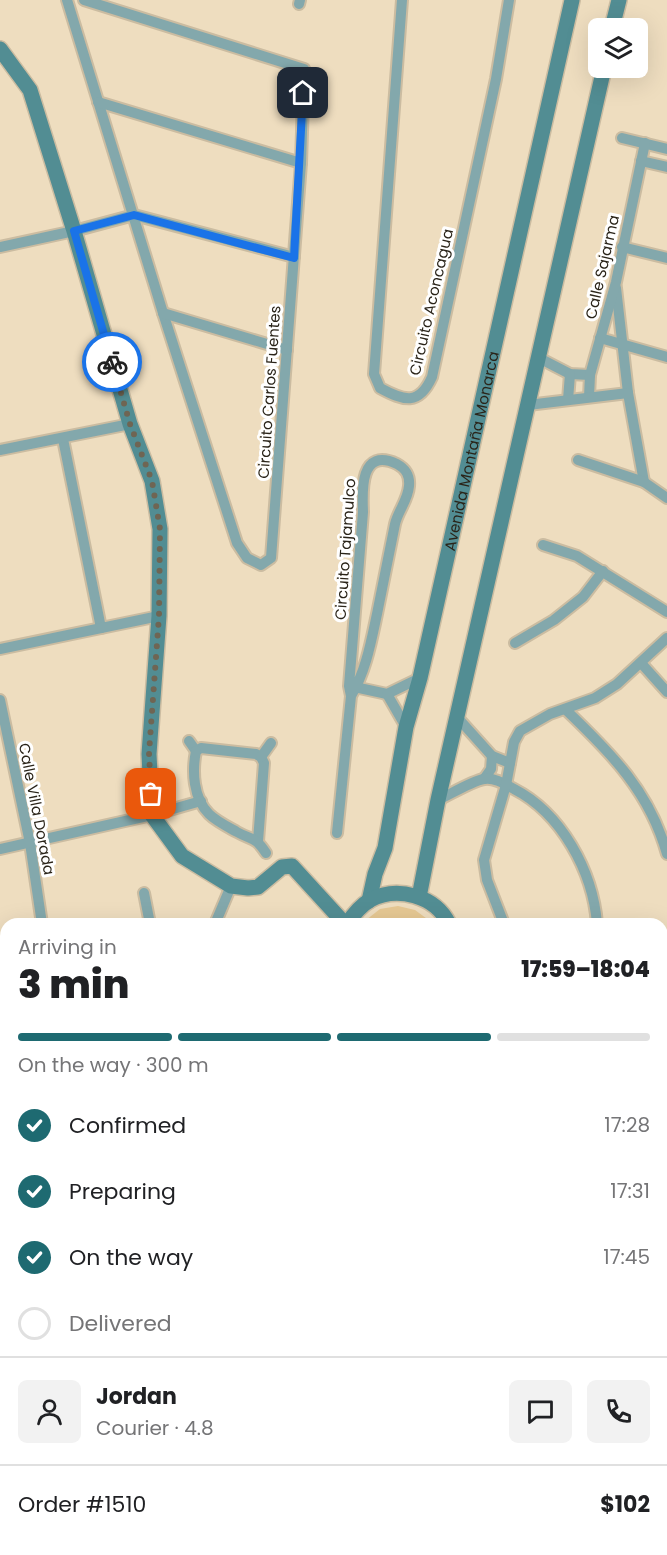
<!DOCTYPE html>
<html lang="en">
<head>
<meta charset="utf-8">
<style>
  body { margin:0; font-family:Poppins,sans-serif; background:#f2f2f2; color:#202124; height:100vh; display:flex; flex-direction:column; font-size:22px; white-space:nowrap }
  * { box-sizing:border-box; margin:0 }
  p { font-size:20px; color:#757577 }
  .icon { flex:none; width:33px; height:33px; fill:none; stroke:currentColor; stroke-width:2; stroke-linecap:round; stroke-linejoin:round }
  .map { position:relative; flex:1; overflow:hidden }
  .side { position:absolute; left:0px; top:918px; width:668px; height:638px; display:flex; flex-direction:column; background:#fff; border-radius:18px 18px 0 0; box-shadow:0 6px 24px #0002 }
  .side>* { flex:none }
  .controls { position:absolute; left:588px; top:18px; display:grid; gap:12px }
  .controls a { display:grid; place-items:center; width:60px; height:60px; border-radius:9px; background:#fff; box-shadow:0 6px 24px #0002; font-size:30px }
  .pin { position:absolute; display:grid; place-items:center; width:51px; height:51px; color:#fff; margin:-26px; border-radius:12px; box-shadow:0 3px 9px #0006 }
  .courier { position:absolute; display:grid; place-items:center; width:60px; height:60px; margin:-30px; border:4px solid #1a73e8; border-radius:50%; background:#fff; color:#222; box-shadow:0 2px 8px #0007 }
  .headline em { font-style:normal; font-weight:800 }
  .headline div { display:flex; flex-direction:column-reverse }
  .headline { display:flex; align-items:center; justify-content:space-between; height:102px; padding:0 18px }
  h1 { font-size:39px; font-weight:800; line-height:45px }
  .bar { display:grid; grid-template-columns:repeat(4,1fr); gap:9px 6px; align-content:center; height:72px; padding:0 18px }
  .bar i { height:8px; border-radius:4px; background:#e0e0e0 }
  .bar .selected { background:#1e6a71 }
  .bar p { grid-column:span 4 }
  .line { display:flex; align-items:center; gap:15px; padding:0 18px; border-top:2px solid #e0e0e0 }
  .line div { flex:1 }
  .round { display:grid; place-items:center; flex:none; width:63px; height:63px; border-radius:9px; background:#f2f2f2 }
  ol { padding:0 18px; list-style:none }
  li { display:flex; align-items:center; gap:18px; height:66px }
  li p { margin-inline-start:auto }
  li .icon { padding:6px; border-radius:50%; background:#1e6a71; color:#fff; stroke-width:4 }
  li:last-child { color:#757577 }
  li i { width:33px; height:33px; border:3px solid #e0e0e0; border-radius:50% }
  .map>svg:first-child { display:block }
</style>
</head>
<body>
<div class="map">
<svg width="667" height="1555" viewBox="0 0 667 1555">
  <rect width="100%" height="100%" fill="#eeddbf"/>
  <polygon fill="#e5d0ac" points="6,1212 6,1550 662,1550 662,1485 667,1494 667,1555 0,1555 0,1215"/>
  <g fill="#e6c893">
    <polygon points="398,906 415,910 434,924 361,924 380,909"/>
    <polygon points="6,1282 6,1550 47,1550 44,1555 0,1555 0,1283"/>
  </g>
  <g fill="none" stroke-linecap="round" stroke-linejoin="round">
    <defs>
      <g id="lane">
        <polyline points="0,1120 6,1117"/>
        <polyline points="0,1238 6,1235"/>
        <polyline points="662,1498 667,1506"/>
        <polyline points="266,1550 267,1555"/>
        <polyline points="284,1550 286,1555"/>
        <polyline points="86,1555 87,1550"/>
        <polyline points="473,1555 476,1550"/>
      </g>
      <g id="street">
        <polyline points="67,0 163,313 237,543 247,558 261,565 271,558 301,163 304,69 84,0"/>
        <path d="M402 0 374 374 380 388C404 401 419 406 432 377L496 79 509 0"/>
        <polyline points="299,4 300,0"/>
        <polyline points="98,102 301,163"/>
        <polyline points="622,138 667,149"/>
        <polyline points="641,161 667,167"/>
        <polyline points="0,247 74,231 134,215 294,257"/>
        <polyline points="622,247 667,258"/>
        <polyline points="616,288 628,393 644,482"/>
        <polyline points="163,313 287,350"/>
        <polyline points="600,338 667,357"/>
        <polyline points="539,358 570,374 590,375"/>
        <polyline points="589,397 590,375 616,282 645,143"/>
        <polyline points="568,400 570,374"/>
        <polyline points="528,405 628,393"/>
        <polyline points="63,439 101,628"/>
        <polyline points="0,450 130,424"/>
        <polyline points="578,460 644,482 667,498"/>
        <polyline points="543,545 577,556 667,612"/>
        <polyline points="515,643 554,620 583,597 603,571"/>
        <polyline points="0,649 159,616"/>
        <polyline points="641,663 667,692"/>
        <polyline points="350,686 387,694 420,678"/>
        <polyline points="387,694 406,727"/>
        <polyline points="0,700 30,843 42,924"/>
        <path d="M566 710C611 753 650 792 667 854"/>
        <polyline points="457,717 492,756 510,763"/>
        <polyline points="189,741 196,751"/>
        <polyline points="196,751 201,748 256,754 261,757 264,763 258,841"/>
        <path d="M196 751C192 771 193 798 209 814 216 821 228 827 237 832 253 841 255 836 266 853"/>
        <polyline points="261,757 271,743"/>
        <polyline points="484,779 491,769 492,756"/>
        <path d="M438 800C449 795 472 781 484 779 494 777 505 784 514 789 561 813 593 871 597 924"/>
        <path d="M337 833 351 696 349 686 363 512C362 490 360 447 397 464 406 469 410 475 409 486 408 500 398 511 395 524 389 554 383 584 377 614 371 642 366 671 351 696"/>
        <polyline points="0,849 152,815 201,801"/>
        <polyline points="144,893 150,924"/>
        <polyline points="215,924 231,886"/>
        <polyline points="504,924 487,880 484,860 506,785 514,742 520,731 550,714 595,698 617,684 667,638"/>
        <polyline points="0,1010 6,1009"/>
        <polyline points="662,1069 667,1047"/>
        <polyline points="662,1321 667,1330"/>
      </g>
      <g id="secondary">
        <polyline points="612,28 619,0"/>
        <polyline points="0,49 30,90 74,231 130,424 152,481 160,529 159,616 149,754 152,815 182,856 231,886 248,888 258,887 282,867 292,866 345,924"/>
        <polyline points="419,897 438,800 604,68"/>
        <path id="s1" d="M369 901 375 874 385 848 406 727 420 678 572 0"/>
        <path d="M347 924C353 915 360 906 370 900 397 886 435 895 449 924"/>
        <polyline points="0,1150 6,1147"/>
        <polyline points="0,1197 6,1194"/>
        <polyline points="662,1369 667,1379"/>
        <polyline points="662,1457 667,1466"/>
      </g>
    </defs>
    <use href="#lane" stroke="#cbbca1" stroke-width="8"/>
    <use href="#street" stroke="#cbbca1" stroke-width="14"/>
    <use href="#secondary" stroke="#cbbca1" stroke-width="18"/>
    <use href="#lane" stroke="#83a8ac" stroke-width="5"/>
    <use href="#street" stroke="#83a8ac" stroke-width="10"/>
    <use href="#secondary" stroke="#528d93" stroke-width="15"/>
  </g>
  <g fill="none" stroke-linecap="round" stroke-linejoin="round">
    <polyline stroke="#6f6553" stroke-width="6" stroke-dasharray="0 10.8" points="112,362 130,424 152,481 160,529 159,616 149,753 151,794"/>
    <polyline stroke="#1a73e8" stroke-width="8" points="112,362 74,231 134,215 294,258 303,93"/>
  </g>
  <g text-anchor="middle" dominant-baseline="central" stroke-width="6" stroke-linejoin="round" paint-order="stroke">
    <g font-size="15" fill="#2a2419" stroke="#fff">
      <text transform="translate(602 267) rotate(-77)">Calle Sajarma</text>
      <text transform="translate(431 302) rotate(-77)">Circuito Aconcagua</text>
      <text transform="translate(269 392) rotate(-86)">Circuito Carlos Fuentes</text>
      <text stroke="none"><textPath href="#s1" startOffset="462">Avenida Montaña Monarca</textPath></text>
      <text transform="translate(345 549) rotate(-86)">Circuito Tajamulco</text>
      <text transform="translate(37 809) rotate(79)">Calle Villa Dorada</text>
    </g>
  </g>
</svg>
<div class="controls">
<a><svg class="icon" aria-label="layers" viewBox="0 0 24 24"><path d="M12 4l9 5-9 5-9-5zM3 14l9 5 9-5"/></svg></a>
</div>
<div class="pin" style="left:151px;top:794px;background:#ea580c"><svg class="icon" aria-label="bag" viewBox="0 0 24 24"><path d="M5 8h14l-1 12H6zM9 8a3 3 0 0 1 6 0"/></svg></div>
<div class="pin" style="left:303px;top:93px;background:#1f2937"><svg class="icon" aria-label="home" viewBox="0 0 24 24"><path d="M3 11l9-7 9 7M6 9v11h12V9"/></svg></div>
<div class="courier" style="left:112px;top:362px"><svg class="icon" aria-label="bike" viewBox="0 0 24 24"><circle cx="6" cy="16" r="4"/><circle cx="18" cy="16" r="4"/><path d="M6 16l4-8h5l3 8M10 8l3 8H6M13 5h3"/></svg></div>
<section class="side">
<div class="headline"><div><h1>3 min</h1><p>Arriving in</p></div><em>17:59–18:04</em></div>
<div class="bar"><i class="selected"></i><i class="selected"></i><i class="selected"></i><i></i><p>On the way · 300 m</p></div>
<ol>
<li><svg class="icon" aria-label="check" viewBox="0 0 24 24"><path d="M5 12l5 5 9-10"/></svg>Confirmed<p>17:28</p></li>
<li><svg class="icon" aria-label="check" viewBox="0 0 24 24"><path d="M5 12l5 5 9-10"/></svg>Preparing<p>17:31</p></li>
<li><svg class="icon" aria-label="check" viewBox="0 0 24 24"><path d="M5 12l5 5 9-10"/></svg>On the way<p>17:45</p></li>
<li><i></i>Delivered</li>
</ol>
<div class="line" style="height:108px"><a class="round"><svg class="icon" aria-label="person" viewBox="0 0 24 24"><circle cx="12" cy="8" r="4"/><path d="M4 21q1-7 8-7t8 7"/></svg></a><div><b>Jordan</b><p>Courier · 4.8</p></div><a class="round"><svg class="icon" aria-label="chat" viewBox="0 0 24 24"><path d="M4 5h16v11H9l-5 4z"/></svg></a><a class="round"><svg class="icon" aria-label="phone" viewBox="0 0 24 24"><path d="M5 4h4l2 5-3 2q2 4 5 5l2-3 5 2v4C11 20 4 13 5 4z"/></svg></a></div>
<div class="line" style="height:78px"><div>Order #1510</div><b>$102</b></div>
</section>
</div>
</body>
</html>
